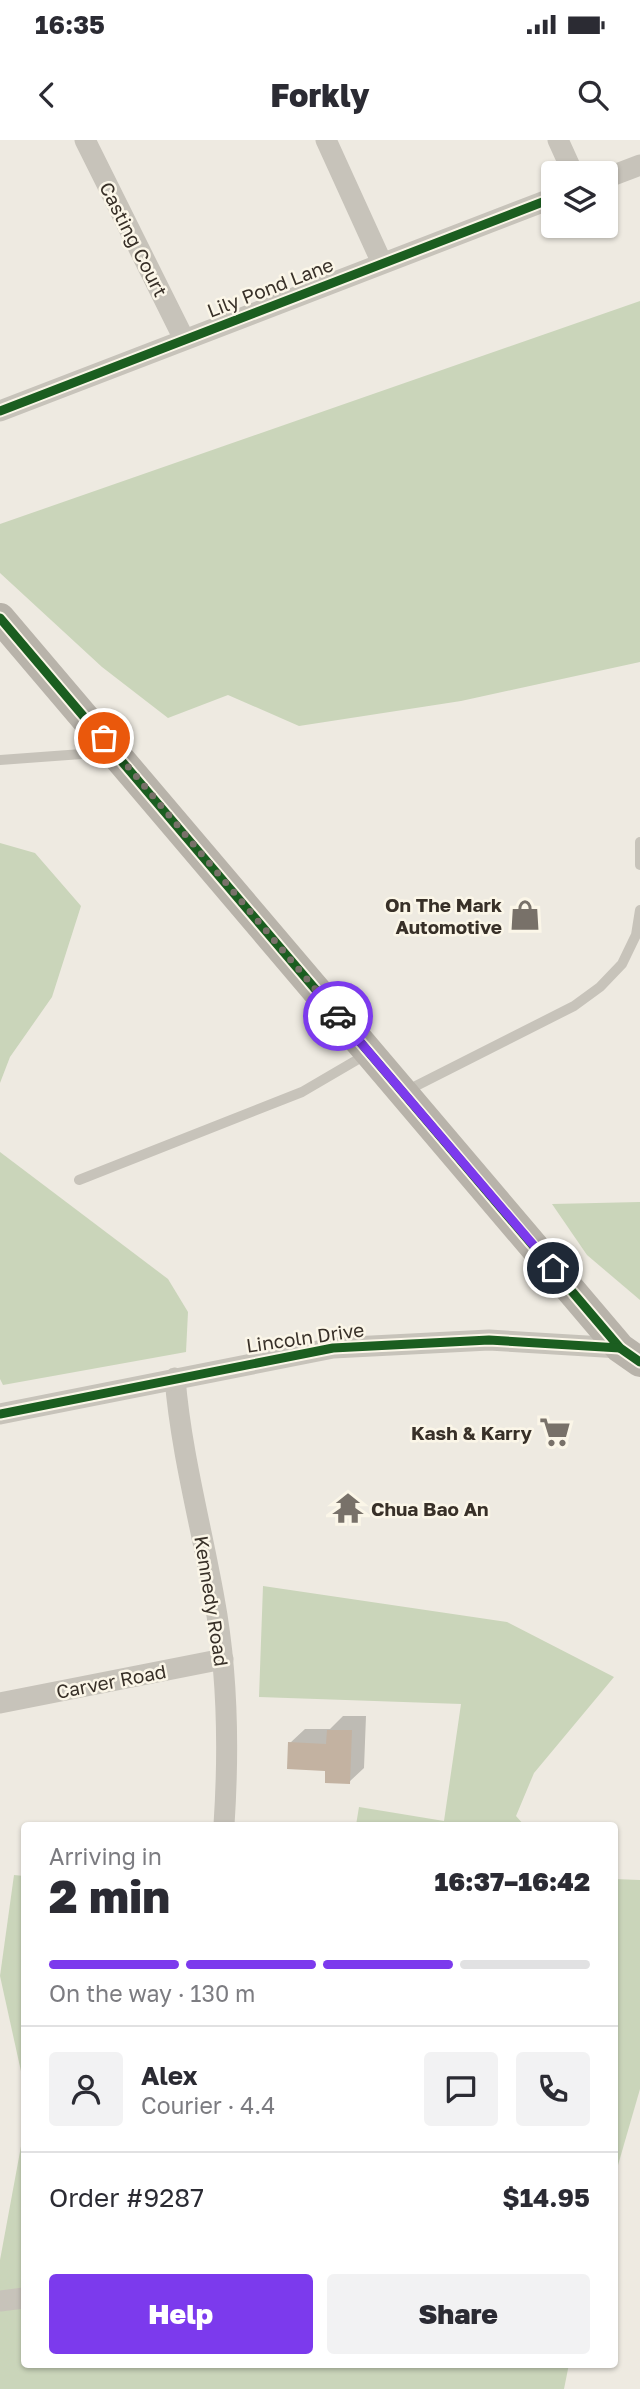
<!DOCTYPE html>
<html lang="en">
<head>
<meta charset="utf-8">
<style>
  body { margin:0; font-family:"Golos Text",sans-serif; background:#f2f2f3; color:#2b2b33; height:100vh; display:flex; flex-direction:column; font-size:26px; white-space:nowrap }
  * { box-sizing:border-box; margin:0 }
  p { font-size:23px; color:#7c7c81 }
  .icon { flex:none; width:38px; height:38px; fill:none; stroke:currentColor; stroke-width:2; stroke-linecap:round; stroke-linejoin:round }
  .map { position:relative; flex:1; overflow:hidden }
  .drawer { position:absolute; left:21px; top:1682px; width:597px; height:546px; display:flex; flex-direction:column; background:#fff; border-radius:7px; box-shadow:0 2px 5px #0004 }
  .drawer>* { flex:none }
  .buttons { position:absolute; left:541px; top:21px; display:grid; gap:14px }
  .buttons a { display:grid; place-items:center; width:77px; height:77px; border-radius:7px; background:#fff; box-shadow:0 2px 5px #0004; font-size:35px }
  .pin { position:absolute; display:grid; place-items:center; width:60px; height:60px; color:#fff; margin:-30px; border:4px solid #fff; border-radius:50%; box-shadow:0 2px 7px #0007 }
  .courier { position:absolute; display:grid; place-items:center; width:70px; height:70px; margin:-35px; border:5px solid #7c3aed; border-radius:50%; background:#fff; color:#222; box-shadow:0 2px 9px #0007 }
  .overview em { font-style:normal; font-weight:800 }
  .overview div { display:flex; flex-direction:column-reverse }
  .overview { display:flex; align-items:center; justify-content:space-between; height:119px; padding:0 28px }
  h1 { font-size:46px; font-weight:800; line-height:52px }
  .bar { display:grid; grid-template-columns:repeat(4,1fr); gap:10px 7px; align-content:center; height:84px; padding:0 28px }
  .bar i { height:9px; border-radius:5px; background:#e1e1e2 }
  .bar .on { background:#7c3aed }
  .bar p { grid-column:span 4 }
  .line { display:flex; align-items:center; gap:18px; padding:0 28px; border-top:2px solid #e1e1e2 }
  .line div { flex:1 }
  .round { display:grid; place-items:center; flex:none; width:74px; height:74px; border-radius:7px; background:#f2f2f3 }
  .cta { display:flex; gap:14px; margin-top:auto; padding:14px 28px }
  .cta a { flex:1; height:80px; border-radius:7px; background:#7c3aed; color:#fff; font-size:28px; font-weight:800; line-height:80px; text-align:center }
  .cta a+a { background:#f2f2f3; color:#2b2b33 }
  .status { display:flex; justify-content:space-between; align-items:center; height:49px; padding:0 35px; background:#fff; direction:ltr }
  .status svg { height:19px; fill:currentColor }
  header { display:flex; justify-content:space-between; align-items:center; height:91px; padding:0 28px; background:#fff; font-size:32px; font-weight:800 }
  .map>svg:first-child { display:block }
</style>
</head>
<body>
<div class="status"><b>16:35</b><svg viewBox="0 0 49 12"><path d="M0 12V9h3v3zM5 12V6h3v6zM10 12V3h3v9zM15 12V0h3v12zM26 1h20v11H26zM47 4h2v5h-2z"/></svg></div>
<header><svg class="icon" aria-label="back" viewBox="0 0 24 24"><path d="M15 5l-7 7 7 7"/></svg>Forkly<svg class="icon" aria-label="search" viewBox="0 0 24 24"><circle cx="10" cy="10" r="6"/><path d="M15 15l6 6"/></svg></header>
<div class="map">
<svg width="640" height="2249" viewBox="0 0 640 2249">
  <rect width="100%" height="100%" fill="#eeeae1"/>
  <g fill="#cad5ba">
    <polygon points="640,161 640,522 461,561 299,586 228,555 168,578 102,527 0,433 0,384"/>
    <polygon points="0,703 35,713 81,766 52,857 10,917 0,943"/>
    <polygon points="0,1012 168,1139 188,1172 186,1212 3,1245 0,1239"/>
    <polygon points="640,1062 640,1160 587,1115 552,1064"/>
    <polygon points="263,1446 507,1482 614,1537 534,1633 516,1676 524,1685 356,1685 359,1667 444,1681 461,1564 259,1557"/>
    <polygon points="14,1735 24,1736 24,1945 0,1836"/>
    <polygon points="614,1739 640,1740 640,1949 614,2039"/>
    <polygon points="24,1990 24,2224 569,2224 564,2249 0,2249 0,2120"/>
  </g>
  <polygon fill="#0003" points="343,1576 366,1576 364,1628 349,1642 290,1603 305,1589 330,1589"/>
  <polygon fill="#c3b2a1" points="327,1590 352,1590 350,1644 325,1643 325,1631 287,1629 288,1602 326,1604"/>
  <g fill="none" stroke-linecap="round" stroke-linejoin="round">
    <g stroke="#c7c3ba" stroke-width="10">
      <polyline points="0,620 109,612"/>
      <polyline points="640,702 640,725"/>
      <polyline points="406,951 574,866 600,847 622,824 636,795 640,770"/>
      <polyline points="79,1040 302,952 367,914"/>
    </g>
    <g stroke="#c7c3ba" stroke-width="21">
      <polyline points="85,0 184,199"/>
      <polyline points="326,0 382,123"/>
      <polyline points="558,0 573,33"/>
      <polyline points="606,38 640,25"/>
      <polyline points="0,271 553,58"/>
      <path d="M175 1238C181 1312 201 1385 214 1458 228 1533 229 1609 224 1685"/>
      <polyline points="0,1274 333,1208 489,1200 620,1208"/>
      <polyline points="0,1563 223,1519"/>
      <polyline points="0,2161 24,2158"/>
    </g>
    <polyline stroke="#b8b3aa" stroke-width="30" points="0,478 620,1208 640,1222"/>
    <defs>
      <g id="cycleway">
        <polyline points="0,271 553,58"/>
        <polyline points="0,478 620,1208 640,1222"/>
        <polyline points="0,1274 333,1208 489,1200 620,1208"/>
      </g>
    </defs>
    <use href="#cycleway" stroke="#fbf6e8" stroke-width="13"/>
    <use href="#cycleway" stroke="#1b5e20" stroke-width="9"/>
  </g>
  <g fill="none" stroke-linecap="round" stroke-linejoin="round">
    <polyline stroke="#787169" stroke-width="7" stroke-dasharray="0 12.6" points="104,598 338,876"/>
    <polyline stroke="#7c3aed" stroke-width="9" points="338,876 553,1128"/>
  </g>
  <defs>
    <symbol id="shop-bare" viewBox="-9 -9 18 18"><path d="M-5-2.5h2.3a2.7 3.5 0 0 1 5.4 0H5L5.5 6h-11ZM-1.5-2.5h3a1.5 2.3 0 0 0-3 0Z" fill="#787169" stroke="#fbf6e8" stroke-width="2.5" paint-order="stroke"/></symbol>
    <symbol id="supermarket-bare" viewBox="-9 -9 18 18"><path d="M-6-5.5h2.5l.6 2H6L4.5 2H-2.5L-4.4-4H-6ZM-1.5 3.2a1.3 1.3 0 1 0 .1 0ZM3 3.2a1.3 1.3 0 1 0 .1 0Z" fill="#787169" stroke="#fbf6e8" stroke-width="2.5" paint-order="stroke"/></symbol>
    <symbol id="temple-bare" viewBox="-9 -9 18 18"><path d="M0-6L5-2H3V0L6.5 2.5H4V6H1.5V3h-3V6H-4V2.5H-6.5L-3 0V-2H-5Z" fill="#787169" stroke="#fbf6e8" stroke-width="2.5" paint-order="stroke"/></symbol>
  </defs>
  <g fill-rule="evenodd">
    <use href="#shop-bare" x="503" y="753" width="44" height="44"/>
    <use href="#supermarket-bare" x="533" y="1270" width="44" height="44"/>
    <use href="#temple-bare" x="326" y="1346" width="44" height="44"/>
  </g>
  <g text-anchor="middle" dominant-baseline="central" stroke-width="5" stroke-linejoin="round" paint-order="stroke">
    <g font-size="19" fill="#383028" stroke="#fbf6e8">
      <text transform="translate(134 99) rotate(63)">Casting Court</text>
      <text transform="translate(270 147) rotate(-21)">Lily Pond Lane</text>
      <text transform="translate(305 1197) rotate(-8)">Lincoln Drive</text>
      <text transform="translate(212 1461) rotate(81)">Kennedy Road</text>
      <text transform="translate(111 1541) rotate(-11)">Carver Road</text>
    </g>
    <g font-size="19" font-weight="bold" fill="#383028" stroke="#fbf6e8" text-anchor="end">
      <text x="502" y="764">On The Mark<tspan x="502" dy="22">Automotive</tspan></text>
      <text x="532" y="1292">Kash &amp; Karry</text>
      <text x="371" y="1368" text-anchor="start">Chua Bao An</text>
    </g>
  </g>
</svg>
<div class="buttons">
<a><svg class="icon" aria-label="layers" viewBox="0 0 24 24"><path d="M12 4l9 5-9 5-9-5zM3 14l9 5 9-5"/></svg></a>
</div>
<div class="pin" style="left:104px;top:598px;background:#ea580c"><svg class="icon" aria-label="bag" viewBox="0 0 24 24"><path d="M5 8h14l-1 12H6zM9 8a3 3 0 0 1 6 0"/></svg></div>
<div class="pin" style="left:553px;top:1128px;background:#1f2937"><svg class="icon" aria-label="home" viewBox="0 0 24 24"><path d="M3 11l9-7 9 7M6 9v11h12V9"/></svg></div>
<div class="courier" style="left:338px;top:876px"><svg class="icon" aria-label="car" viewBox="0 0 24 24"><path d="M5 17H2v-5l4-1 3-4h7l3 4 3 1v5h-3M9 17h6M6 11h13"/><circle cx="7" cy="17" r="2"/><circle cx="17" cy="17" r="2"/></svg></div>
<section class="drawer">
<div class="overview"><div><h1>2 min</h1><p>Arriving in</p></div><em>16:37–16:42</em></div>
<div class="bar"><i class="on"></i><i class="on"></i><i class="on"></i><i></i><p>On the way · 130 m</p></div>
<div class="line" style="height:126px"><a class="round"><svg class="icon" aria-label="person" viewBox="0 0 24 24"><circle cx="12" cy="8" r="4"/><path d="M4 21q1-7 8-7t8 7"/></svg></a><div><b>Alex</b><p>Courier · 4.4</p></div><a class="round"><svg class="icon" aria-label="chat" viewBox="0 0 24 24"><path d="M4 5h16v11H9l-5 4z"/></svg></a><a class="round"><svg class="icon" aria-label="phone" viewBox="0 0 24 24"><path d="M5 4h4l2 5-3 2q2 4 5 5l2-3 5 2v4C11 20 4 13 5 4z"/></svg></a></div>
<div class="line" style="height:91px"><div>Order #9287</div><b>$14.95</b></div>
<div class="cta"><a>Help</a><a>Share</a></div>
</section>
</div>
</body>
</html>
